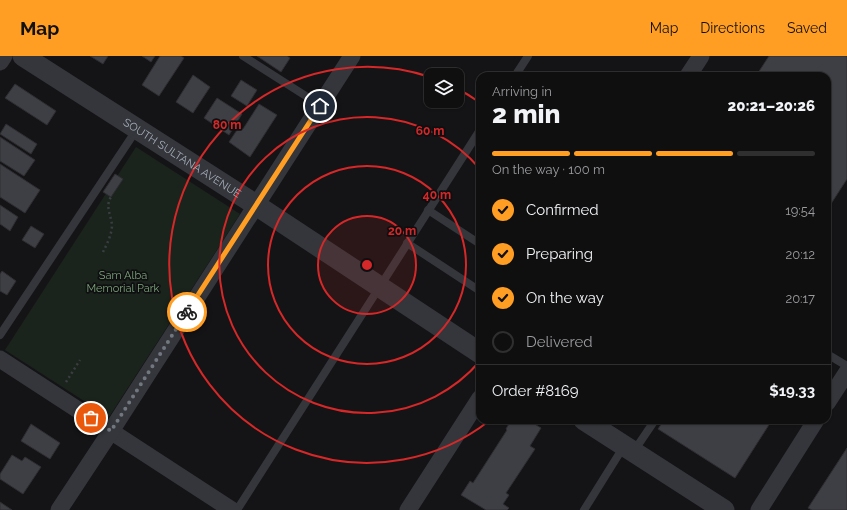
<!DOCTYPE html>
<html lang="en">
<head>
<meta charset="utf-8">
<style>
  body { margin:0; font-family:Raleway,sans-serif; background:#181819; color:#f1f3f6; height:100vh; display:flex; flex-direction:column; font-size:15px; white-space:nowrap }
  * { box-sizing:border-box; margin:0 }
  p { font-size:13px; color:#9b9c9f }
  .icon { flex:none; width:22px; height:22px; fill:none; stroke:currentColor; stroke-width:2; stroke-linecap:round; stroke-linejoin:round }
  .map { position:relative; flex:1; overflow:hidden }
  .details { position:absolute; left:476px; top:16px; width:355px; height:352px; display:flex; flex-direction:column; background:#0f0f10; border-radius:12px; box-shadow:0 1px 3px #0004,0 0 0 1px #2f2f30 }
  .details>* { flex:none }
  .controls { position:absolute; left:424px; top:12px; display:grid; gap:8px }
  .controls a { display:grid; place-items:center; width:40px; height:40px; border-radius:8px; background:#0f0f10; box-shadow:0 1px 3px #0004,0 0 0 1px #2f2f30; font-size:20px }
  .pin { position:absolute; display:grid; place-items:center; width:34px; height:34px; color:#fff; margin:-17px; border:2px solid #fff; border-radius:50%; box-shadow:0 1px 4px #0007 }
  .courier { position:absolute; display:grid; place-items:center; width:40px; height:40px; margin:-20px; border:3px solid #ff9e23; border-radius:50%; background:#fff; color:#222; box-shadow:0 1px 5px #0007 }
  .head em { font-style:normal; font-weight:800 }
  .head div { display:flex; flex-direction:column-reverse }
  .head { display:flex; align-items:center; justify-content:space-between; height:68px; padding:0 16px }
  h1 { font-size:26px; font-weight:800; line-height:30px }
  .bar { display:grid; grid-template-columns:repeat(4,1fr); gap:6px 4px; align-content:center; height:48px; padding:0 16px }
  .bar i { height:5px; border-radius:3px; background:#2f2f30 }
  .bar .active { background:#ff9e23 }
  .bar p { grid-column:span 4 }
  .line { display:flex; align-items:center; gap:10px; padding:0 16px; border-top:1px solid #2f2f30 }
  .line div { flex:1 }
  ol { padding:0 16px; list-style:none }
  li { display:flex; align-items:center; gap:12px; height:44px }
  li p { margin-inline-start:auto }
  li .icon { padding:4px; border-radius:50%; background:#ff9e23; color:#111; stroke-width:4 }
  li:last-child { color:#9b9c9f }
  li i { width:22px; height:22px; border:2px solid #2f2f30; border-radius:50% }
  header { display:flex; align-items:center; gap:24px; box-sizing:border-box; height:56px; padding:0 20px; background:#ff9e23; color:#111 }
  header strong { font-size:19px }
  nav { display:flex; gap:22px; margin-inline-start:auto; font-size:14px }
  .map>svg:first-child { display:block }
</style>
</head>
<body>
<header>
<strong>Map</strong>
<nav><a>Map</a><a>Directions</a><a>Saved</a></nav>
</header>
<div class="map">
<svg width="847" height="454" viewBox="0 0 847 454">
  <rect width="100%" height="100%" fill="#141416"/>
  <polygon fill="#1b241c" points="136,91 240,158 109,361 5,294"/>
  <g fill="#3e3f44" stroke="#2e2e32">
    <polygon points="90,0 108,0 103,8"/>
    <polygon points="142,0 155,0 151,6"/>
    <polygon points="160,0 181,0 184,2 159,40 142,29"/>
    <polygon points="257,0 287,0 290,2 281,16"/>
    <polygon points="769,0 847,0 847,123 827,154 827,20 756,20"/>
    <polygon points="193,19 210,31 193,57 176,46"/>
    <polygon points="241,24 257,34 247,50 231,40"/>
    <polygon points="15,28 56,55 47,69 5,42"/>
    <polygon points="217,42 242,58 229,79 204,62"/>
    <polygon points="259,48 277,59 250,101 229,86 239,71 243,73"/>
    <polygon points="6,68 37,88 31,98 0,78"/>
    <polygon points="0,81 35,104 24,120 0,105"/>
    <polygon points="0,108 40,134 25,157 0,141"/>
    <polygon points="115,118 123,123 111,141 103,136"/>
    <polygon points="0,149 18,161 10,175 0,168"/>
    <polygon points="31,170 44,178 35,192 22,184"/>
    <polygon points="2,215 16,225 7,239 0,235 0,218"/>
    <polygon points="511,364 528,364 541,372 530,390 535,393 506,437 509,439 503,448 509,452 507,454 486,454 461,439 470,425 473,427 507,374 506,373"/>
    <polygon points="664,364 772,364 735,422 658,373"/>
    <polygon points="31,368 60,387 50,403 21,385"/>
    <polygon points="847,392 847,454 812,454 808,452"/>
    <polygon points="12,399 22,405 25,401 41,411 23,438 0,423 0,418"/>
    <polygon points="0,446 12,454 0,454"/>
  </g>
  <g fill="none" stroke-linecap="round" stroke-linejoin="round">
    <g stroke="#3a3d42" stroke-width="2.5" stroke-dasharray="2 3" stroke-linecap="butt">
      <path d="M103 196C107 188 112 178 112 169 111 159 105 150 111 141"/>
      <polyline points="66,326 80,304"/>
    </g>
    <g stroke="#34363b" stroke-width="8">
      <polyline points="243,0 320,49"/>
      <polyline points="515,20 528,0"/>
      <polyline points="428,154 480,188"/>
      <polyline points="407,187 480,235"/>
      <polyline points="0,279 137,73"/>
      <polyline points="827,298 847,310"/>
      <polyline points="634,395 655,364"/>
      <polyline points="237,454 480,74"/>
      <polyline points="584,454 624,390"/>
    </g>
    <g stroke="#34363b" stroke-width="17">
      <polyline points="0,6 4,0"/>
      <polyline points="688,20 701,0"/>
      <polyline points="0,303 232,454"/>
      <polyline points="827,347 847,316"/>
      <polyline points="59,454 111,375 352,0"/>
      <polyline points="408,454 480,342"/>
      <polyline points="759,454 816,364"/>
    </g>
    <g stroke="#34363b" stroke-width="21">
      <path id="s1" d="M23 0 256 149 480 297"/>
      <polyline points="584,364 724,454"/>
    </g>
  </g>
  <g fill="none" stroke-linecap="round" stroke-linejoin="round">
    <polyline stroke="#72777f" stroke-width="4" stroke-dasharray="0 7.2" points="91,362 111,375 187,256"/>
    <polyline stroke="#ff9e23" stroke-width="5" points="187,256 320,50"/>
  </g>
  <circle cx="367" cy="209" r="49" fill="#d62828" fill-opacity=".12"/>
  <g fill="none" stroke="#d62828" stroke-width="2">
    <circle cx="367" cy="209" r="49"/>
    <circle cx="367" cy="209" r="99"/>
    <path d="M480 305A148 148 0 1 1 480 113"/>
    <path d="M489 365A198 198 0 1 1 430 21M458 33A198 198 0 0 1 479 46"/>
  </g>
  <g text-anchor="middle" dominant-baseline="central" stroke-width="3.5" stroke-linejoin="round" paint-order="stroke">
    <g font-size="11" fill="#a4acb8" stroke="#0f0f11">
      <text stroke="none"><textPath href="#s1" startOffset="189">SOUTH SULTANA AVENUE</textPath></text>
    </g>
    <g font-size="11" fill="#7ba479" stroke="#0f0f11">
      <text x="123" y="219">Sam Alba<tspan x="123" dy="13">Memorial Park</tspan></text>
    </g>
  </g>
  <circle cx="367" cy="209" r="6" fill="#d62828" stroke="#0f0f11" stroke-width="2"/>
  <g font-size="12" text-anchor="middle" font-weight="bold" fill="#d62828" stroke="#0f0f11" stroke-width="3.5" stroke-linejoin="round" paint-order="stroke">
    <text x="227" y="73">80 m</text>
    <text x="430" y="79">60 m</text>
    <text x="437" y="143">40 m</text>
    <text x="402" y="179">20 m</text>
  </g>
</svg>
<div class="controls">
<a><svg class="icon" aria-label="layers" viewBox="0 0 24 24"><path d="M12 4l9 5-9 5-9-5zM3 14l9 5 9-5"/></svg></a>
</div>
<div class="pin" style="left:91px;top:362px;background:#ea580c"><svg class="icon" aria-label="bag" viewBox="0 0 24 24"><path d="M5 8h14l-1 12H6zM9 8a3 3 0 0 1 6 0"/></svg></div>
<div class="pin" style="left:320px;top:50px;background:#1f2937"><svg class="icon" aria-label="home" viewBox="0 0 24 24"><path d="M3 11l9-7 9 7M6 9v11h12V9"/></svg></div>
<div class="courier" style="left:187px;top:256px"><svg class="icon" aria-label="bike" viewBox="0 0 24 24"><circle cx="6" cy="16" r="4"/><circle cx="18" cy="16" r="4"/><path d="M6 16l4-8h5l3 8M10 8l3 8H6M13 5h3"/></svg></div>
<section class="details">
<div class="head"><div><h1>2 min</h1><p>Arriving in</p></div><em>20:21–20:26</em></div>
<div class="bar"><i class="active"></i><i class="active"></i><i class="active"></i><i></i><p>On the way · 100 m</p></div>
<ol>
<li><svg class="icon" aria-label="check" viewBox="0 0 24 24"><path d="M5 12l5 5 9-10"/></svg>Confirmed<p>19:54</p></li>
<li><svg class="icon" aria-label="check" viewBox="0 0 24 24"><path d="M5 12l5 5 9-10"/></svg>Preparing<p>20:12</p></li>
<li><svg class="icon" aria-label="check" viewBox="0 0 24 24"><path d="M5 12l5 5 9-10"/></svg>On the way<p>20:17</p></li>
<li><i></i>Delivered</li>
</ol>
<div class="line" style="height:52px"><div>Order #8169</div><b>$19.33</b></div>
</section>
</div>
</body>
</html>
